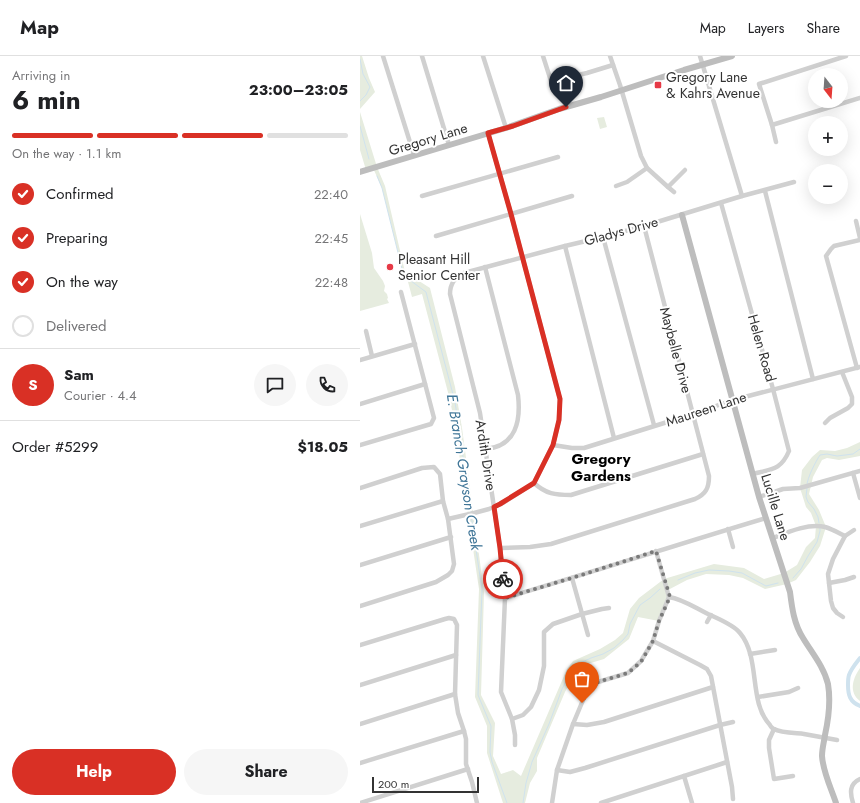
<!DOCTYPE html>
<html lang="en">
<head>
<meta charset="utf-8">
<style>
  body { margin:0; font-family:Jost,sans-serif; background:#f6f6f6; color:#202124; height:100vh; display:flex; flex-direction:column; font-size:15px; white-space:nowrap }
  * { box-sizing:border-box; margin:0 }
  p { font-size:13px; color:#757577 }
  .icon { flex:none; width:22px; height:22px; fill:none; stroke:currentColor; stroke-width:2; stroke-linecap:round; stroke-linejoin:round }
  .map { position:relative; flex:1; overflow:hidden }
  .details { display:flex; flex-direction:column; background:#fff; width:360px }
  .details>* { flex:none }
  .needle { width:26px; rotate:163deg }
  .buttons { position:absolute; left:448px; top:12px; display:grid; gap:8px }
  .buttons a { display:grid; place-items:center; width:40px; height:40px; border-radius:50%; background:#fff; box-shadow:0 4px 16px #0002; font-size:20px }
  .scale { position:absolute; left:12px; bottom:10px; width:107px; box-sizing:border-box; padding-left:4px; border:2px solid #333; border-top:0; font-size:11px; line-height:14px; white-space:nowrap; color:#333; -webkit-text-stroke:3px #fff; paint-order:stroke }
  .pin { position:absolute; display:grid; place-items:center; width:34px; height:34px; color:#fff; margin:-41px -17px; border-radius:50% 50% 50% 0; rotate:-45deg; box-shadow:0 0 4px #0007 }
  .pin .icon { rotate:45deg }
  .courier { position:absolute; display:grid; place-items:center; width:40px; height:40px; margin:-20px; border:3px solid #d93025; border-radius:50%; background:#fff; color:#222; box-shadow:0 1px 5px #0007 }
  .overview em { font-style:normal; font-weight:700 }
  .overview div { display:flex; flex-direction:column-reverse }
  .overview { display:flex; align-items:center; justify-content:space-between; height:68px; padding:0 12px }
  h1 { font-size:26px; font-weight:700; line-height:30px }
  .bar { display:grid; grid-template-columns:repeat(4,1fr); gap:6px 4px; align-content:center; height:48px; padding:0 12px }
  .bar i { height:5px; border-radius:3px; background:#e0e0e0 }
  .bar .on { background:#d93025 }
  .bar p { grid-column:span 4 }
  .line { display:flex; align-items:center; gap:10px; padding:0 12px; border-top:1px solid #e0e0e0 }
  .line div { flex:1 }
  .round { display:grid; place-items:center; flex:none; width:42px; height:42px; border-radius:21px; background:#f6f6f6 }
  ol { padding:0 12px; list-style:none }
  li { display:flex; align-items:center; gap:12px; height:44px }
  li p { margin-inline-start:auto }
  li .icon { padding:4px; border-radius:50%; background:#d93025; color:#fff; stroke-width:4 }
  li:last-child { color:#757577 }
  li i { width:22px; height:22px; border:2px solid #e0e0e0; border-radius:50% }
  .button { display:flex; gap:8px; margin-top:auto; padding:8px 12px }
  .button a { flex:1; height:46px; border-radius:24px; background:#d93025; color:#fff; font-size:16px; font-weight:700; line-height:46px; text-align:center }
  .button a+a { background:#f6f6f6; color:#202124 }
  header { display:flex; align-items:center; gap:24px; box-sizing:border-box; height:56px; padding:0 20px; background:#fff; border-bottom:1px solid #e0e0e0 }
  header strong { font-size:19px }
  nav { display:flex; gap:22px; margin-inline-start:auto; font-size:14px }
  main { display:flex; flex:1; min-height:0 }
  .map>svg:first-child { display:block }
</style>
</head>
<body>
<header>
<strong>Map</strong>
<nav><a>Map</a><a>Layers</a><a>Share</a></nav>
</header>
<main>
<section class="details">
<div class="overview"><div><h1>6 min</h1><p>Arriving in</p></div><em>23:00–23:05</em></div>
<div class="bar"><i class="on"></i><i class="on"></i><i class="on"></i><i></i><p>On the way · 1.1 km</p></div>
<ol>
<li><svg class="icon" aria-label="check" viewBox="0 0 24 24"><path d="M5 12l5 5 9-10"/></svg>Confirmed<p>22:40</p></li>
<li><svg class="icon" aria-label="check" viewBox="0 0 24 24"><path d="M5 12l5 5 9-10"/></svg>Preparing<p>22:45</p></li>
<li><svg class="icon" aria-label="check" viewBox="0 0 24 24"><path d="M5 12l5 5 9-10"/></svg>On the way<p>22:48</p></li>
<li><i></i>Delivered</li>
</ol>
<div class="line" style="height:72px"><b class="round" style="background:#d93025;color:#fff">S</b><div><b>Sam</b><p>Courier · 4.4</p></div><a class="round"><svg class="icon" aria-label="chat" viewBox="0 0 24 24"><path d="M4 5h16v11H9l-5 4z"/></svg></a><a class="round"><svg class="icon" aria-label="phone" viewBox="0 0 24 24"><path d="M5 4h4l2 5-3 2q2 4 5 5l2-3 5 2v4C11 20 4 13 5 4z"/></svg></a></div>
<div class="line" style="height:52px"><div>Order #5299</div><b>$18.05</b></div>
<div class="button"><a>Help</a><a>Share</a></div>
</section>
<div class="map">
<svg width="500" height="747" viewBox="0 0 500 747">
  <rect width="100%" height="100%" fill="#fff"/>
  <g fill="#e6ecdf">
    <polygon points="0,0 2,0 9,22 15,36 0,53"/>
    <polygon points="0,56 17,111 25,130 45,216 70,232 95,331 102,372 124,536 121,639 135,667 133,700 141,718 153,714 161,720 207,613 213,605 240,593 255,584 263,577 270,553 279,542 304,523 354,508 384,512 404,523 424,517 437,509 446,491 455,482 456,470 451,457 446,451 440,432 442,414 452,401 460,394 475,395 487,392 500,386 500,400 479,404 467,402 462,404 453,421 449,438 459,454 466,471 460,490 450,506 436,524 427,528 405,533 383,522 369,519 346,518 327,524 308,534 309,541 299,565 278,561 269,583 244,603 224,609 216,614 205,636 177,702 177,715 170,727 165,747 143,747 127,697 127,670 115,641 119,533 108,459 95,370 90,344 62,238 52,241 47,222 43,217 22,132 13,112 6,114 0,94"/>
    <polygon points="244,61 247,71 240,73 237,62"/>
    <polygon points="0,158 12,197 14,212 23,225 25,230 24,235 27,238 28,242 27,243 29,247 0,255"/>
    <path d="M500 612V645C488 636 493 622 500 612Z"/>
  </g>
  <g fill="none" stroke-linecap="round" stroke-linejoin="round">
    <g stroke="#cfe2ee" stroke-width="1">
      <polyline points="0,3 3,18 10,31 6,39 0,45"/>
      <polyline points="0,70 9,103"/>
      <polyline points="17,120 22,132 43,217 47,222 66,236 95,346 111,456"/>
      <path d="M447 429C447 422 456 405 460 399L467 398 477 400 493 398 500 393"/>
      <polyline points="447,432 446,441 448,446 454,453 458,461 459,467"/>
      <polyline points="111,459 122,534 118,639 131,670 130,696 132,706 147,747"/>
      <polyline points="433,522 441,513 448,500 457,486 460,475 460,472"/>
      <polyline points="318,524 335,517 349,514 369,515 382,517 406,530 418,527"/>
      <polyline points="163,747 166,727 172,706 189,668 202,633 213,612 218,608 231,602 243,598 254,592 263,584 268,578 270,568 280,549 290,542 300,533"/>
    </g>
    <path stroke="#cfe2ee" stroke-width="4" d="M500 602C496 607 491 613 489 619 488 622 488 626 488 629 488 639 490 646 500 650"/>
    <g stroke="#d0d0d0" stroke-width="4.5">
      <polyline points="23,0 54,99"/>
      <polyline points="62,0 89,89"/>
      <polyline points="123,0 146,72"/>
      <polyline points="183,0 191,25 227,17 253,9"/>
      <polyline points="250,0 260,29 281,100 287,112 308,131 314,136"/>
      <polyline points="340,0 382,140"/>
      <polyline points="412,69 500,42"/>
      <polyline points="416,86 412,69 399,28 486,0"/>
      <polyline points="256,130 267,126 287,112"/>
      <polyline points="308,131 325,114"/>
      <polyline points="405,135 453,323"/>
      <polyline points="62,140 198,101"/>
      <path d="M361 147 413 333 429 395C421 414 412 413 393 418"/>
      <polyline points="496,165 500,182"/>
      <polyline points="76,180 212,140"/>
      <polyline points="243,181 294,369"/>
      <polyline points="205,190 254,382"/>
      <path d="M125 211 158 339C161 365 156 390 126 393"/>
      <polyline points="6,275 12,300"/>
      <polyline points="0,304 55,288"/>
      <polyline points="497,312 466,200 471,193 474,190 500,184"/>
      <polyline points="0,348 65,328"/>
      <polyline points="465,367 470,362 488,352 492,348 492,341 482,316"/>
      <polyline points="0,389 71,368 74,362 41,236"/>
      <polyline points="193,389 212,392 224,392 333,358 373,344 500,311"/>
      <polyline points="493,417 500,442"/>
      <path d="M174 427C186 438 195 439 211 439L343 398"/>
      <polyline points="0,432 62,412 74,411 80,418 83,445 88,463 94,508 92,515 88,519 76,526 0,550"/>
      <polyline points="399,441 423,433 440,432 500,415"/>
      <polyline points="88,463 114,457 129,453 141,448 174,427 193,389 199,364 200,343 151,158 128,77"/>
      <polyline points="0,470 83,445"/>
      <polyline points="368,473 373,491"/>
      <path d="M413 482C428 476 449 467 465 471 472 473 479 477 485 480"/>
      <path d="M140 492 170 491 191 488 335 443C346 438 349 432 349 420L284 170"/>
      <polyline points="0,509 91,481"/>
      <polyline points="212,522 228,579"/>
      <polyline points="469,527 485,524 494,521"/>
      <path d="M309 541C322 543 334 551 346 557 356 562 373 568 380 577 401 602 388 646 410 669 410 670 413 673 414 673 421 677 436 677 444 678 455 680 466 682 477 684"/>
      <path d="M145 542C233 516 319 488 406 462"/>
      <polyline points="483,561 477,557 473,552 471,545 468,518 473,503 485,480 494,474"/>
      <polyline points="347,566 351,559"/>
      <polyline points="293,585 340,609 347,613 351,620 372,731 373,743"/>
      <polyline points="0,589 85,563 89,562 94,563 97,569 95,638 98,657 104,675 106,683 106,708 112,726 117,747"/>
      <polyline points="390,598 415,594"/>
      <polyline points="0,629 96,599"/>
      <polyline points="398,641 429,636 438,632"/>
      <polyline points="152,663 163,659 171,651 179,634 184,610 184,576 193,568 222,558 242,553 249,552"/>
      <polyline points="0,668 95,638"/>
      <polyline points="213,668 227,669 244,666 353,631"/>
      <polyline points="414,673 409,684 409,692 414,723 433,720"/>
      <path d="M155 689V679L152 663 141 636 145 542 140 492 120 357 90 238C90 227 95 221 104 217L205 190 243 181 284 170 382 140 434 126"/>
      <polyline points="0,707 104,675"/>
      <polyline points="197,714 210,716 225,712 360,669 373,666"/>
      <polyline points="324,720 332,747"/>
      <polyline points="0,747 108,713"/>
      <polyline points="192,747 197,714 213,668 226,637 238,626 268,617 281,605 293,585 299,565 309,541 296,495"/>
      <polyline points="241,747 367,706"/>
      <path d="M493 747C490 737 489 728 500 723"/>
    </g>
    <g stroke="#bdbdbd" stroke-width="6">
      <polyline points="0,116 146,72 199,53 241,41 324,14 372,0"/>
      <path d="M322 159 399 441 430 536C432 552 434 568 443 582 452 597 464 611 468 628 471 646 469 661 465 679 464 686 462 693 462 700 463 716 471 732 476 747"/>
    </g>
  </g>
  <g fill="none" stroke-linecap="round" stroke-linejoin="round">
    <polyline stroke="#7a7a7a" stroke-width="4" stroke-dasharray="0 7.2" points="143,523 145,542 212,522 296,495 310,541 299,565 293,585 281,606 268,617 238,626 226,637 222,647"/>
    <polyline stroke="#d93025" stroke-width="5" points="143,523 140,492 134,451 140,448 174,427 193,389 199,364 200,343 151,158 128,77 153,70 206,51"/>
  </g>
  <g fill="#e63946" stroke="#fff" stroke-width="1.5">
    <rect x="294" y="25" width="8" height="8" rx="2"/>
    <circle cx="30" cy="211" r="4"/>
  </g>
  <g text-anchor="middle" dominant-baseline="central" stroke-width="4" stroke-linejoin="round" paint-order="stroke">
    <g font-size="14" fill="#333" stroke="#fff" text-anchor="start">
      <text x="306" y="21">Gregory Lane<tspan x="306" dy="16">&amp; Kahrs Avenue</tspan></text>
      <text x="38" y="203">Pleasant Hill<tspan x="38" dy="16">Senior Center</tspan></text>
    </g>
    <g font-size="14" fill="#333" stroke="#fff">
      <text transform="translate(68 83) rotate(-17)">Gregory Lane</text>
      <text transform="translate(261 175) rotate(-15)">Gladys Drive</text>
      <text transform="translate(402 292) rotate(74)">Helen Road</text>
      <text transform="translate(316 294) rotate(75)">Maybelle Drive</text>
      <text transform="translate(346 353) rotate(-18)">Maureen Lane</text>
      <text transform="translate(126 399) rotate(81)">Ardith Drive</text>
      <text transform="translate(416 451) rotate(73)">Lucille Lane</text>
    </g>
    <g font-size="15" font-weight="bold" fill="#000" stroke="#fff">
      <text x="241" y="403">Gregory<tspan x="241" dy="17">Gardens</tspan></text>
    </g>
    <g font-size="15" font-style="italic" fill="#3f7597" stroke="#fff">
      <text transform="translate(104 416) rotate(81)">E. Branch Grayson Creek</text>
    </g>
  </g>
</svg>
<div class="buttons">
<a><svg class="needle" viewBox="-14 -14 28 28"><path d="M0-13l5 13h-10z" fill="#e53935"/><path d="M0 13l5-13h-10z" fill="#757577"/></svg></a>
<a>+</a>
<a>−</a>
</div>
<div class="scale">200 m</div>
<div class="pin" style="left:222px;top:647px;background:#ea580c"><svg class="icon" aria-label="bag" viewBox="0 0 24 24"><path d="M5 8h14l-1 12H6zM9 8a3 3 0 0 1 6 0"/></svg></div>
<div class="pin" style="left:206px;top:51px;background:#1f2937"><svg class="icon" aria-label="home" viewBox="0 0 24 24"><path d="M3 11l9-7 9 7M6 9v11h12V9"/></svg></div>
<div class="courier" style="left:143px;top:523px"><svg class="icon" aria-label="bike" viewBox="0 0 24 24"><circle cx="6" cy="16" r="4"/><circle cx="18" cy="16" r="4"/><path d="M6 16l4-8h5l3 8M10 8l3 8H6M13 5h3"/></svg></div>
</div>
</main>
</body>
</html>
